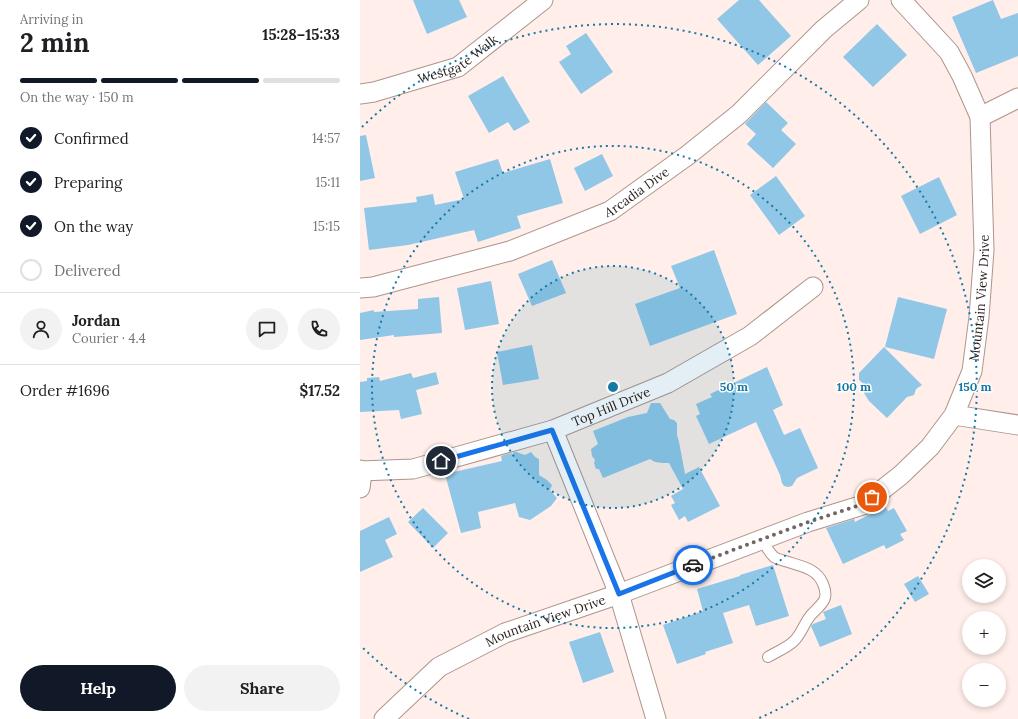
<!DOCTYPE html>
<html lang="en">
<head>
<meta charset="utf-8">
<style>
  body { margin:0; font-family:Lora,serif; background:#f2f2f2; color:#202124; height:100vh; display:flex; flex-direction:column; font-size:15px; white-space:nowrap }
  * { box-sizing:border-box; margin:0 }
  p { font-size:13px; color:#757577 }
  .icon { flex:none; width:22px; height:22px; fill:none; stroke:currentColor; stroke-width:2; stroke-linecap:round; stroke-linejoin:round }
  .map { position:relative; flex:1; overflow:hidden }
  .drawer { display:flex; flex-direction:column; background:#fff; width:360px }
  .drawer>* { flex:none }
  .buttons { position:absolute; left:602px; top:559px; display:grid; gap:8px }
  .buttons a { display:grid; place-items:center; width:44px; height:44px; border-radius:50%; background:#fff; box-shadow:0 2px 6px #0003; font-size:20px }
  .pin { position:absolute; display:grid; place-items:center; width:34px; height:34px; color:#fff; margin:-17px; border:2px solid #fff; border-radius:50%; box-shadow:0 1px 4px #0007 }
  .courier { position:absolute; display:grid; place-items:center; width:40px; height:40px; margin:-20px; border:3px solid #1a73e8; border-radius:50%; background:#fff; color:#222; box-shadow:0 1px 5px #0007 }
  .head em { font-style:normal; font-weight:800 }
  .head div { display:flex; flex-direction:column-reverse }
  .head { display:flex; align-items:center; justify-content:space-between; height:68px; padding:0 20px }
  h1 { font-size:26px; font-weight:800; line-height:30px }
  .bar { display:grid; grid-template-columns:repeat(4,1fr); gap:6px 4px; align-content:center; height:48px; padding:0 20px }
  .bar i { height:5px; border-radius:3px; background:#e0e0e0 }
  .bar .on { background:#111827 }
  .bar p { grid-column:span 4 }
  .line { display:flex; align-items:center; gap:10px; padding:0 20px; border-top:1px solid #e0e0e0 }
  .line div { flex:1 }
  .round { display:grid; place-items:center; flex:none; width:42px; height:42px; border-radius:21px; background:#f2f2f2 }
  ol { padding:0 20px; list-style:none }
  li { display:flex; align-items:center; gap:12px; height:44px }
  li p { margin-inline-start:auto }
  li .icon { padding:4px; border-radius:50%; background:#111827; color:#fff; stroke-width:4 }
  li:last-child { color:#757577 }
  li i { width:22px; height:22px; border:2px solid #e0e0e0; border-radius:50% }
  .button { display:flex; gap:8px; margin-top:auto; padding:8px 20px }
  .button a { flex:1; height:46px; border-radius:24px; background:#111827; color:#fff; font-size:16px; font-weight:800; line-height:46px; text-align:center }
  .button a+a { background:#f2f2f2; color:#202124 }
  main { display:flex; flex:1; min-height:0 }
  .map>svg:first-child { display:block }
</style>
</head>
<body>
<main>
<section class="drawer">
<div class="head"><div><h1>2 min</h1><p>Arriving in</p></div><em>15:28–15:33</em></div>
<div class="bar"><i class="on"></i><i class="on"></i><i class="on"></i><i></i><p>On the way · 150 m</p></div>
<ol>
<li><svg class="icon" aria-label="check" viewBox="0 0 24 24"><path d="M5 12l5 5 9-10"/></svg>Confirmed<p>14:57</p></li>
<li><svg class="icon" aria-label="check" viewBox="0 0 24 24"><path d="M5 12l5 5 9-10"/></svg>Preparing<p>15:11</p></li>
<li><svg class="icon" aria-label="check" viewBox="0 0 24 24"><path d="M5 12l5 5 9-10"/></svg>On the way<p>15:15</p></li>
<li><i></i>Delivered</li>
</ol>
<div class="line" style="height:72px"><a class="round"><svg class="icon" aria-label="person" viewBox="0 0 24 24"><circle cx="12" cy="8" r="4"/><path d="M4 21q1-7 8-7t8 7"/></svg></a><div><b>Jordan</b><p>Courier · 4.4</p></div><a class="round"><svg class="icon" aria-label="chat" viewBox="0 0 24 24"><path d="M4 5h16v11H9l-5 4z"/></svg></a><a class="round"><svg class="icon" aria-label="phone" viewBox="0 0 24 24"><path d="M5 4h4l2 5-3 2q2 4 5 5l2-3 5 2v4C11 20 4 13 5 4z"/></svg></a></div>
<div class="line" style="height:52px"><div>Order #1696</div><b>$17.52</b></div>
<div class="button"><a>Help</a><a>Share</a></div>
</section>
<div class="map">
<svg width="658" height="719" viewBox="0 0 658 719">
  <rect width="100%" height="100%" fill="#ffeee9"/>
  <g fill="#90c6e6">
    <polygon points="53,0 99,0 107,17 67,34"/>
    <polygon points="379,0 399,0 431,36 398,65 357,19"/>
    <polygon points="633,0 641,19 658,13 658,56 616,73 592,17"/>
    <polygon points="517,24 547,55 513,87 483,57"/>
    <polygon points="226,33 253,72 221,94 199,62 211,54 206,46"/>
    <polygon points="143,76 170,122 154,131 148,122 129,133 108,96"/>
    <polygon points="406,102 428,123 421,130 436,144 413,168 387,144 396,134 385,124"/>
    <polygon points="6,135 15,178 0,181 0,136"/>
    <polygon points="242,154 253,176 225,191 214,168"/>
    <polygon points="138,159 143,173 190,159 203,203 157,216 161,228 118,242 114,230 48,245 9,250 4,208 57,202 56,197 73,194 75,205 104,199 95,172"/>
    <polygon points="416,176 445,216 419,235 390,195"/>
    <polygon points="579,177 597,215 560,234 541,196"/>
    <polygon points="354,250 377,314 290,346 275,304 320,288 311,266"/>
    <polygon points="192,260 206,293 172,306 158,274"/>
    <polygon points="131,281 139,324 105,330 97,288"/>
    <polygon points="79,297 82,333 34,337 34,335 0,340 0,313 14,310 14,312 58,309 58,299"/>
    <polygon points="538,297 587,309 574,359 525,347"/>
    <polygon points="172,345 179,379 143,385 137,352"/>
    <polygon points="524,347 562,385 556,389 554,395 547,397 527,418 509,401 504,393 504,384 499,380 499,373"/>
    <polygon points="407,367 423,405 413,410 424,435 440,428 458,468 437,478 432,486 428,487 424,486 422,483 420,475 396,422 349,444 336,416 340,414 336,404 352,397 350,394"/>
    <polygon points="76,372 79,384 56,390 62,414 41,419 39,410 0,412 0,382 7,381 7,378 19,377 20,381 51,373 53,378"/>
    <polygon points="291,403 300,403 310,419 314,420 317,423 317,435 319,442 325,474 339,467 360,506 328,522 325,516 319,520 311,505 315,503 311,496 323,489 309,463 302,463 295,462 290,459 243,478 239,469 236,469 234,463 235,460 232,456 231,449 238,444 233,431 268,417 287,413"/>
    <polygon points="154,452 156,452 165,455 171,452 175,457 179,459 179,475 187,480 192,485 190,490 197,498 191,506 170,520 159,517 155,503 118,512 121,528 101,533 85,474 142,461 141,456 151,453 153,454"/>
    <polygon points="525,506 528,511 534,508 547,531 540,534 544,540 526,549 524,545 483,564 466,528 494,519 495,522"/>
    <polygon points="63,508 88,533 73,548 48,522"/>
    <polygon points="29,517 37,534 25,540 33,557 0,572 0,531"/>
    <polygon points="413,565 429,616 396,626 389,605 363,613 373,643 345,652 346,654 317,664 303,625 343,611 337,589 380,576 380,575"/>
    <polygon points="558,576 569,594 555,602 544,584"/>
    <polygon points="481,605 492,634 460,647 451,626 453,624 466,619 463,612"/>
    <polygon points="240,632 254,672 223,683 209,642"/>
  </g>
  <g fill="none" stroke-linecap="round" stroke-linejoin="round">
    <defs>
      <path id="lane" d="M402 539C405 545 409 552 414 557 417 559 422 560 425 561 440 566 457 568 463 584 470 600 461 604 451 615 444 623 442 633 434 641 427 648 416 652 408 657"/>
      <g id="street">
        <path id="s1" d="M0 94 14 92 98 67 183 0"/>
        <polyline points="620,117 658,98"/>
        <path id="s2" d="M0 288 13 287 150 251 250 211 328 155 379 114 464 29 499 0"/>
        <polyline points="594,415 658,425"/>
        <polyline points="193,430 259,594 296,719"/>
        <polyline points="0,470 1,481 0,488"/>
        <path id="s3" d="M0 471 53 469 193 430 308 383 390 336 453 287"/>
        <path id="s4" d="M24 719 79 667 145 633 259 594 448 522 503 505 541 475 570 447 594 415 612 371 619 317 624 250 620 117 602 76 589 52 541 0"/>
      </g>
    </defs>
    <use href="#lane" stroke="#ae948c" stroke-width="12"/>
    <use href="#street" stroke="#ae948c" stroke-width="21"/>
    <use href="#lane" stroke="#fff" stroke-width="10"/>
    <use href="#street" stroke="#fff" stroke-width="19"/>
  </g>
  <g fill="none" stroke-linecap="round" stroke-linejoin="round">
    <polyline stroke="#736662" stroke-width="4" stroke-dasharray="0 7.2" points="333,565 448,522 503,504 512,497"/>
    <polyline stroke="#1a73e8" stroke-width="5" points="81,461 192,430 259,594 333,565"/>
  </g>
  <circle cx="253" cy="387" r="121" fill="#1579a5" fill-opacity=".12"/>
  <g fill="none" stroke="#1579a5" stroke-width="2" stroke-dasharray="2 4">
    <circle cx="253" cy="387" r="121"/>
    <circle cx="253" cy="387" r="241"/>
    <path d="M109 719A362 362 0 0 1 2 647M2 127A362 362 0 1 1 397 719"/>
  </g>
  <g text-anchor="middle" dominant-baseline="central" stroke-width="3" stroke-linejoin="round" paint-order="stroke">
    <g font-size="13" fill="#271d1a" stroke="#fff">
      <text stroke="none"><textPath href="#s1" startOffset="105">Westgate Walk</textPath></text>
      <text stroke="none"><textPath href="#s2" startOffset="295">Arcadia Dive</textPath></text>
      <text stroke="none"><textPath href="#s4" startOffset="780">Mountain View Drive</textPath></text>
      <text stroke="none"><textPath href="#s3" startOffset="261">Top Hill Drive</textPath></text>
      <text stroke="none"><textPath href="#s4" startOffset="192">Mountain View Drive</textPath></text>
    </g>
  </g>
  <circle cx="253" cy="387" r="6" fill="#1579a5" stroke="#fff" stroke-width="2"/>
  <g font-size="12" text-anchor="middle" font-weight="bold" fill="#1579a5" stroke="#fff" stroke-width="3" stroke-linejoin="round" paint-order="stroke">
    <text x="374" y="391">50 m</text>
    <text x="494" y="391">100 m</text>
    <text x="615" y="391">150 m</text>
  </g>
</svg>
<div class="buttons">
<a><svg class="icon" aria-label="layers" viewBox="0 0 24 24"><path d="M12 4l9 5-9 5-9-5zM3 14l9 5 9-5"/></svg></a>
<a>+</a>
<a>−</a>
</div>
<div class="pin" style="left:512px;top:497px;background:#ea580c"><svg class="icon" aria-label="bag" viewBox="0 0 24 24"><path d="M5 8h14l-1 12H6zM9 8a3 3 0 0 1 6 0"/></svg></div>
<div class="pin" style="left:81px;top:461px;background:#1f2937"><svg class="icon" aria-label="home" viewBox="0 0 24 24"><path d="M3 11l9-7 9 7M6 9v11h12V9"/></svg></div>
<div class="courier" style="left:333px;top:565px"><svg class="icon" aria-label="car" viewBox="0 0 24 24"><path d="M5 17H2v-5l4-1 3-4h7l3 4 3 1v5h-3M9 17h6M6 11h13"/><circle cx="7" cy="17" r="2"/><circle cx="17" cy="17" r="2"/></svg></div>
</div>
</main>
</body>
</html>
